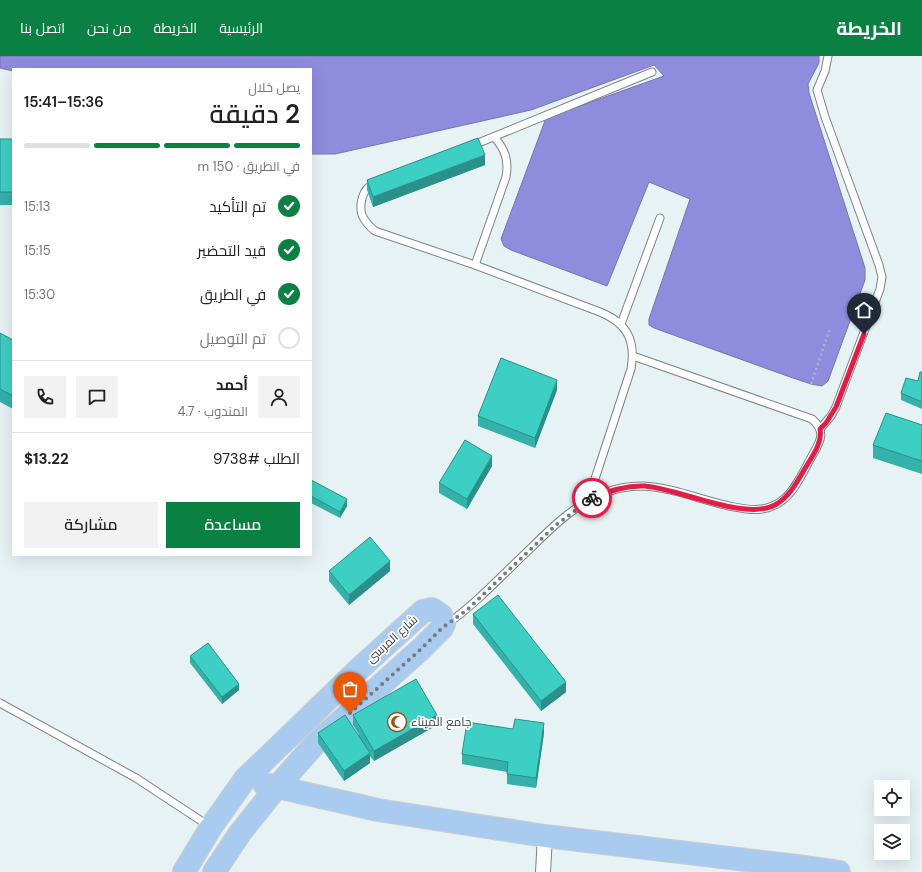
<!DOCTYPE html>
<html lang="ar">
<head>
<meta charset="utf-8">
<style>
  body { margin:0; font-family:"DM Sans",Cairo,sans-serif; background:#f2f2f2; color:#202124; direction:rtl; height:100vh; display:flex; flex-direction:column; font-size:15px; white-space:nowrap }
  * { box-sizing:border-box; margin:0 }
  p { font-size:13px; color:#757577 }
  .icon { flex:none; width:22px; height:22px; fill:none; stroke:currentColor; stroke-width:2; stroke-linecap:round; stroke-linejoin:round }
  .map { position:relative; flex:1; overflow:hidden; direction:ltr }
  .panel { position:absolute; left:12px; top:12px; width:300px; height:488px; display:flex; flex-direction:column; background:#fff; border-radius:0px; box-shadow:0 4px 16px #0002; direction:rtl }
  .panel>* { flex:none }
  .buttons { position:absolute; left:874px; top:724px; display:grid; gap:8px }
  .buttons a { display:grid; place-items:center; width:36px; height:36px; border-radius:0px; background:#fff; box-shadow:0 4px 16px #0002; font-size:20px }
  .pin { position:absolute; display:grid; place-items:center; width:34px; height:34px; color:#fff; margin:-41px -17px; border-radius:50% 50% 50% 0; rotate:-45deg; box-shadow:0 0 4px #0007 }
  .pin .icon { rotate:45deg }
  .courier { position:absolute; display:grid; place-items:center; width:40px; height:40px; margin:-20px; border:3px solid #e11d48; border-radius:50%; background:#fff; color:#222; box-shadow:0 1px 5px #0007 }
  .summary em { font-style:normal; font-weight:600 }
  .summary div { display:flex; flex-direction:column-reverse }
  .summary { display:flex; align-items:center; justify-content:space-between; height:68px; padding:0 12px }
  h1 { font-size:26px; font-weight:600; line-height:30px }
  .bar { display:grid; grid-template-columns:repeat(4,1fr); gap:6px 4px; align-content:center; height:48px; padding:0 12px }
  .bar i { height:5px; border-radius:3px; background:#e0e0e0 }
  .bar .active { background:#0b8043 }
  .bar p { grid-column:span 4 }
  .line { display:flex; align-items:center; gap:10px; padding:0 12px; border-top:1px solid #e0e0e0 }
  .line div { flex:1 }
  .round { display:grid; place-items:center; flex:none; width:42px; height:42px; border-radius:0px; background:#f2f2f2 }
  ol { padding:0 12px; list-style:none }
  li { display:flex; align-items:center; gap:12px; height:44px }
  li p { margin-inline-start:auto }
  li .icon { padding:4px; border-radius:50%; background:#0b8043; color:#fff; stroke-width:4 }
  li:last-child { color:#757577 }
  li i { width:22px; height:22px; border:2px solid #e0e0e0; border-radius:50% }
  .button { display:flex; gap:8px; margin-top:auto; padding:8px 12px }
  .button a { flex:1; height:46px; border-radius:0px; background:#0b8043; color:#fff; font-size:16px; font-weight:600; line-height:46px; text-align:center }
  .button a+a { background:#f2f2f2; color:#202124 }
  header { display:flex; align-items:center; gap:24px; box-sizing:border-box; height:56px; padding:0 20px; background:#0b8043; color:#fff }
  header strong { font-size:19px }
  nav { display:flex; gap:22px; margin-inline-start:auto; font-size:14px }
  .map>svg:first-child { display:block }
</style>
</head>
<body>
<header>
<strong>الخريطة</strong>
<nav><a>الرئيسية</a><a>الخريطة</a><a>من نحن</a><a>اتصل بنا</a></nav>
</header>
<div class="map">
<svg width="922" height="816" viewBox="0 0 922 816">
  <rect width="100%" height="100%" fill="#e7f2f5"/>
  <polygon fill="#8f8cde" stroke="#7574ae" points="0,0 819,0 819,7 808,28 809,37 865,212 865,224 828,325 822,330 811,328 790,321 654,272 649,269 649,263 690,143 649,126 607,230 511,194 504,190 501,183 546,62 664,20 654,9 531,54 335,98 311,98 311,13 13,13 13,15 0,12"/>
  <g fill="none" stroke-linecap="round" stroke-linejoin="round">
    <defs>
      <g id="service">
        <polyline points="471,90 652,16"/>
        <path d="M374 128C362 132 359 149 362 159 365 166 369 170 375 175L475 209 600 256C627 267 636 284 631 313L588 444"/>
        <path d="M475 209 506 121C509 104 505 93 494 81"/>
        <polyline points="621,268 660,162"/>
        <polyline points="820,373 831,360 836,351 880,233 882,221 879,209 825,61 817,34 825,15 828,0"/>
        <path d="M447 568C478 546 504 517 532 491 553 470 577 447 605 437 616 432 631 430 643 430 670 431 702 444 729 450 740 452 751 455 762 453 770 452 778 448 784 443 796 433 804 414 812 400 820 386 827 376 812 363L633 300"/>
        <polyline points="0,647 136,722 209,770"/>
      </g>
      <polyline id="minor" points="543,816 545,780"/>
      <g id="primary">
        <polyline points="264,728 378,754 545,780 797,810 839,816"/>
        <polyline points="184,816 211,771 245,723 358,614 423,555 432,553 441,559 444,568 442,572 421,593 314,689 276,732 240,777 214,816"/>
      </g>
    </defs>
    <use href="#service" stroke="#7a8487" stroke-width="9"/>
    <use href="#minor" stroke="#7a8487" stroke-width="16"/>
    <use href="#primary" stroke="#cbcccd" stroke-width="24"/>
    <polyline stroke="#adb6b8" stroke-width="2.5" stroke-dasharray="2 3" stroke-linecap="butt" points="811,328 830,272"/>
    <use href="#service" stroke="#fff" stroke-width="7"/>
    <use href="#minor" stroke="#fff" stroke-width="14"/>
    <use href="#primary" stroke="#aacbf0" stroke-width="22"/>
  </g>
  <g fill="#34b1a9">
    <rect x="0" y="83" width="13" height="66"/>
    <polygon points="485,109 373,151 367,134 367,124"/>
    <polygon points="0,277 13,284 13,353 0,346"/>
    <polygon points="922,316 922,353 901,344 901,337 918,325"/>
    <polygon points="557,334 535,392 478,370 478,360"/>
    <polygon points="922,369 922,418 873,402 873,389"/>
    <polygon points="492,410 467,453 439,437 439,427"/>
    <polygon points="311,424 347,450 340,462 311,447"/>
    <polygon points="329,515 390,515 349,549 329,525"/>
    <polygon points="473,558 566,636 541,655 473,568"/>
    <polygon points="190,600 239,634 222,648 190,607"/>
    <polygon points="353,659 437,669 374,705 370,700 370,707 344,725 318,687 318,677 359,679 353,669"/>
    <polygon points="513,673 544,677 536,732 507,728 507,716 462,708 462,698"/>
  </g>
  <g fill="#2b9089">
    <polygon points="485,99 485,109 373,151 373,141"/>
    <polygon points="557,324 557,334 535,392 535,382"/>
    <polygon points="492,400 492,410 467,453 467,443"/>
    <polygon points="347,443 347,450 340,462 340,456"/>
    <polygon points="390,505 390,515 349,549 349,539"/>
    <polygon points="566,626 566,636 541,655 541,645"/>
    <polygon points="239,628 239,634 222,648 222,641"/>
    <polygon points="437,659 437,669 374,705 374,695"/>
    <polygon points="544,667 544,677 536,732 536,722"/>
    <polygon points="370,697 370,707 344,725 344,715"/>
  </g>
  <g fill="#3dcec4" stroke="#2b9089">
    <polygon points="478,82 485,99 373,141 367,124"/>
    <rect x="0" y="83" width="13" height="53"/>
    <polygon points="0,277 13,284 13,340 0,333"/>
    <polygon points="501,302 557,324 535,382 478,360"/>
    <polygon points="920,316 922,316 922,346 901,337 906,322 918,325"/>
    <polygon points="886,357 922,369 922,405 873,389"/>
    <polygon points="465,384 492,400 467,443 439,427"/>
    <polygon points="311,424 347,443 340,456 311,440"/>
    <polygon points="370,481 390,505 349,539 329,515"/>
    <polygon points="498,539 566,626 541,645 473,558"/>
    <polygon points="208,587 239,628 222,641 190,600"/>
    <polygon points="416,623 437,659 374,695 353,659"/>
    <polygon points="345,659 370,697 344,715 318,677"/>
    <polygon points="515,663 544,667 536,722 507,718 508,706 462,698 467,666 513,673"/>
  </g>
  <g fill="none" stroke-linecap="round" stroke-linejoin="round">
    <polyline stroke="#757c7d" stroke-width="4" stroke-dasharray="0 7.2" points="350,657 421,593 442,572 467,554 556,469 592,442"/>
    <path stroke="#e11d48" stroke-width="5" d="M592 442C608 435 626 429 645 430 680 433 745 465 775 449 789 441 796 428 804 414 811 402 823 387 820 373L826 367 836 351 864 278"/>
  </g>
  <defs>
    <symbol id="mosque-ring" viewBox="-11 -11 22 22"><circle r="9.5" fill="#fff" stroke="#94571a" stroke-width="1.5"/><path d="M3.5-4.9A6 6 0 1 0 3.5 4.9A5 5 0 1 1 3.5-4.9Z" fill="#94571a"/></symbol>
  </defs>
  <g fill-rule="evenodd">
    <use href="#mosque-ring" x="386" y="655" width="22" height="22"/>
  </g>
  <g text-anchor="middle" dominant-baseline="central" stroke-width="3.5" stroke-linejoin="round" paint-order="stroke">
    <g font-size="12" fill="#373c3d" stroke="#fff">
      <text transform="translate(392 583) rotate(-42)">شارع المرسى</text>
    </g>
    <g font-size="12" fill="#373c3d" stroke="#fff" text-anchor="start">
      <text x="411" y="666">جامع الميناء</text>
    </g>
  </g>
</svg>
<div class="buttons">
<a><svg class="icon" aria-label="locate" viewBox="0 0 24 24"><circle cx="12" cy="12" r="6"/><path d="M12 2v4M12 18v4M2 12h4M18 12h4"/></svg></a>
<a><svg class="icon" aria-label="layers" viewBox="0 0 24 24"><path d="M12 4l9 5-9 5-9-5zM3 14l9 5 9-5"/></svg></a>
</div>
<div class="pin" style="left:350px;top:657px;background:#ea580c"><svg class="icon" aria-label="bag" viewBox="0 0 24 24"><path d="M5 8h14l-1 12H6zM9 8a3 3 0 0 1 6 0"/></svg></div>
<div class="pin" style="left:864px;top:278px;background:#1f2937"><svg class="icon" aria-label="home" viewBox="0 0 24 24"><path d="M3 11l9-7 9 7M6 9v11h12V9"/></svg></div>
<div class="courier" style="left:592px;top:442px"><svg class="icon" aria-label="bike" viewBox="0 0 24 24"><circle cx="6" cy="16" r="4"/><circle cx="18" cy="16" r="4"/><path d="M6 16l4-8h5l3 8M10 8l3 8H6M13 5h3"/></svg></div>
<section class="panel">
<div class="summary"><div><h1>2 دقيقة</h1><p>يصل خلال</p></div><em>15:36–15:41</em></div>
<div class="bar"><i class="active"></i><i class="active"></i><i class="active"></i><i></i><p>في الطريق · 150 m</p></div>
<ol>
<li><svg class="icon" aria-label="check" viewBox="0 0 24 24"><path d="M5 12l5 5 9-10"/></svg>تم التأكيد<p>15:13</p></li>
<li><svg class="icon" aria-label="check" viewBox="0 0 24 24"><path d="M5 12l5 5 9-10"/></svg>قيد التحضير<p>15:15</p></li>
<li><svg class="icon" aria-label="check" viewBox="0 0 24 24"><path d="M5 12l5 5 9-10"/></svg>في الطريق<p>15:30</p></li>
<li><i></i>تم التوصيل</li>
</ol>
<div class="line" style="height:72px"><a class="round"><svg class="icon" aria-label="person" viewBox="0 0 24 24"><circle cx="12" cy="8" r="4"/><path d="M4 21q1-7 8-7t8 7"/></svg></a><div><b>أحمد</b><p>المندوب · 4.7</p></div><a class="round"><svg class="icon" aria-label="chat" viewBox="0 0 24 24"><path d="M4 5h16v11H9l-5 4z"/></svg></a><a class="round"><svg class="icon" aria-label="phone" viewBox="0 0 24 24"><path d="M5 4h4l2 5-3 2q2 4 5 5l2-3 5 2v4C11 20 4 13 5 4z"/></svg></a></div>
<div class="line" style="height:52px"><div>الطلب #9738</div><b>$13.22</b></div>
<div class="button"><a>مساعدة</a><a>مشاركة</a></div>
</section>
</div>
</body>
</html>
